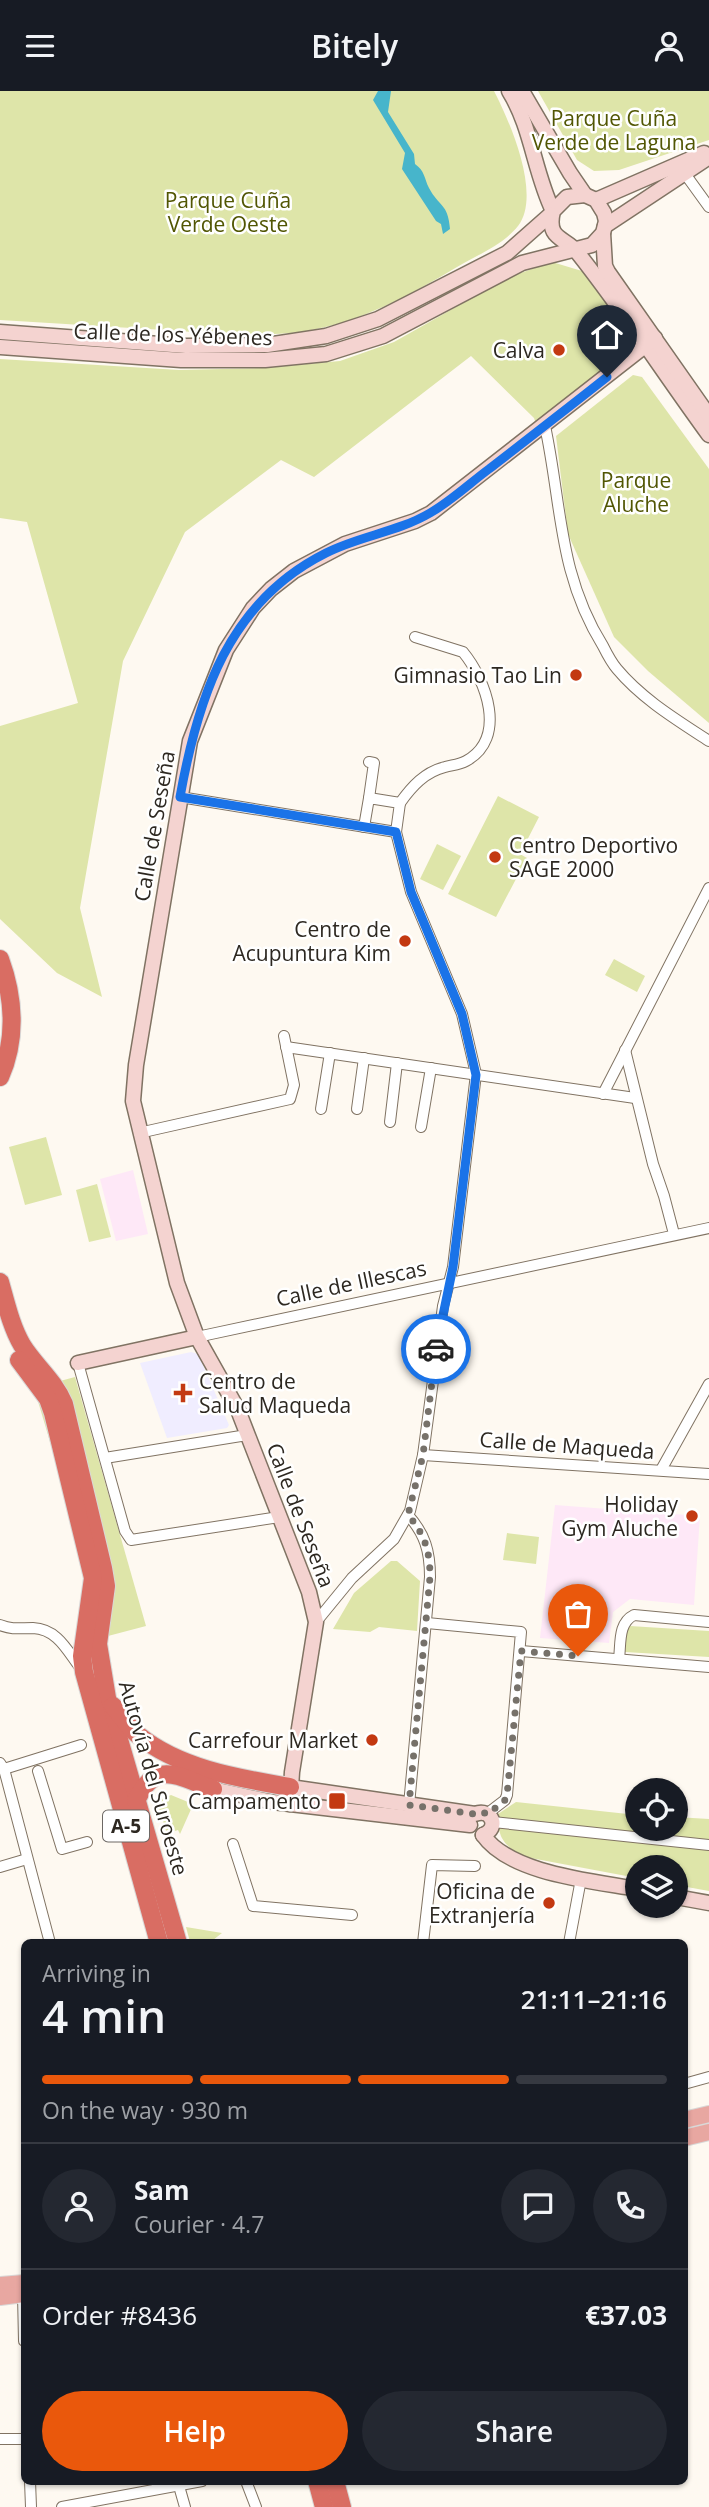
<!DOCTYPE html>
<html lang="en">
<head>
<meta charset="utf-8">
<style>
  body { margin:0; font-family:"Open Sans",sans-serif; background:#242831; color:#f1f3f6; height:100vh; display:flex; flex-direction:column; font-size:26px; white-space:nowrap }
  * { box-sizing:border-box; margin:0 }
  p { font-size:23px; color:#9ea1a6 }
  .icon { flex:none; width:38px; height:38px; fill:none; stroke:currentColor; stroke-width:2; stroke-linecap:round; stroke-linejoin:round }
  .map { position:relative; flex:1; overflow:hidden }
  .panel { position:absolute; left:21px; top:1848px; width:667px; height:546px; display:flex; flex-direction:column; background:#171b24; border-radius:10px; box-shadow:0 2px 5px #0004 }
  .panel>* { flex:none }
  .controls { position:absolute; left:625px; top:1687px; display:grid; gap:14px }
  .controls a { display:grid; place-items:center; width:63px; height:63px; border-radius:50%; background:#171b24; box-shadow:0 2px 5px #0004; font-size:35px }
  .pin { position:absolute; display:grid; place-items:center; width:60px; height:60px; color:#fff; margin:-72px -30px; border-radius:50% 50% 50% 0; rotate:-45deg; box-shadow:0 0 7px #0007 }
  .pin .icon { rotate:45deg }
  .courier { position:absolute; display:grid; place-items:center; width:70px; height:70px; margin:-35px; border:5px solid #1a73e8; border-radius:50%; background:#fff; color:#222; box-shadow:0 2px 9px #0007 }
  .head em { font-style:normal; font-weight:600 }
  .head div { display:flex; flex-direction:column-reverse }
  .head { display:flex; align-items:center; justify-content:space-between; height:119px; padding:0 21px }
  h1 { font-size:46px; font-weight:600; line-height:52px }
  .bar { display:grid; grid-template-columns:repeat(4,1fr); gap:10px 7px; align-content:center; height:84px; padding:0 21px }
  .bar i { height:9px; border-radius:5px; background:#363941 }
  .bar .current { background:#ea580c }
  .bar p { grid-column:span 4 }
  .line { display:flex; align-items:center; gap:18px; padding:0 21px; border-top:2px solid #363941 }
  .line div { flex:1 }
  .round { display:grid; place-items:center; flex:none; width:74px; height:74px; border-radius:37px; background:#242831 }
  .action { display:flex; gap:14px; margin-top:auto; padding:14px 21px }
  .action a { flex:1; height:80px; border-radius:42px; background:#ea580c; color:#fff; font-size:28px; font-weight:600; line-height:80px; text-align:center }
  .action a+a { background:#242831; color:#f1f3f6 }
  header { display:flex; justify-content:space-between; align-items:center; height:91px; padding:0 21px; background:#171b24; font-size:32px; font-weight:600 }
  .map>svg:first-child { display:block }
</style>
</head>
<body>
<header><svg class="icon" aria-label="menu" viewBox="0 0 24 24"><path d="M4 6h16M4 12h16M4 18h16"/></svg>Bitely<svg class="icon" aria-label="person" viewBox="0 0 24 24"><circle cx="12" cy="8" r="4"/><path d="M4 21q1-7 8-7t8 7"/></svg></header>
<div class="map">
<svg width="709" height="2416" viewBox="0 0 709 2416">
  <rect width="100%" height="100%" fill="#fef9f1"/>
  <g fill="#fee8f7">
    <polygon points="133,1079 148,1143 116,1150 100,1088"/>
    <polygon points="555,1414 700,1425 694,1514 630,1508 613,1521 609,1552 540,1547"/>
  </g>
  <polygon fill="#f0edff" points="191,1261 198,1263 200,1267 229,1334 227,1337 167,1347 140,1272"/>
  <g fill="#dee5a9">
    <path d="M0 0H494C510 31 542 104 518 135 503 154 477 164 457 176 410 204 361 231 306 240 259 247 211 242 164 239 109 236 55 232 0 229Z"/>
    <polygon points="538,0 709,0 709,49 619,79 594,80 577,69"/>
    <polygon points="552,171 582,180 635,251 536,333 534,327 471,265 314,386 281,369 185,441 123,570 80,817 102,906 57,882 0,828 0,635 78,612 27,431 0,427 0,268 179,279 263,277 340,270 394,251 509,186"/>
    <polygon points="633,284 642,286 709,378 709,632 648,580 614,546 568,443 556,345"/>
    <polygon points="498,705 539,726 520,763 527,767 496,826 448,803"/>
    <polygon points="437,753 461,765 443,799 420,788"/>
    <polygon points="614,868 645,885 637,901 605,884"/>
    <polygon points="46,1046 62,1104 25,1114 9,1056"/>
    <polygon points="97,1093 111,1146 89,1151 76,1099"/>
    <polygon points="75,1286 146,1535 108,1545 34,1297"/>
    <polygon points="507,1442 539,1446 536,1473 503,1469"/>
    <polygon points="391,1470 397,1470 420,1490 417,1540 379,1536 370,1541 333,1538 354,1502"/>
    <polygon points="630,1535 709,1540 709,1566 625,1561 626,1540"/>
    <polygon points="171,1704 188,1711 192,1716 180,1743 178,1739 169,1742 168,1746 158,1714 162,1708"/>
    <path d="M516 1711 637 1724V1738H676V1726L709 1728V1800L676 1794V1776H637V1787L520 1765C502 1751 498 1746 498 1723Z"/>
    <polygon points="186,1836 222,1842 213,1849 213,1851 190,1851"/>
  </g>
  <path fill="#47b5cb" d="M378 0H391L388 21 414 63 415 73C425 80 424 87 429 97 439 116 448 112 450 138L443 143 441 133 436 130 402 78 405 62 373 9Z"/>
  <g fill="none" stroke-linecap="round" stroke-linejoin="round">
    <defs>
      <g id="street">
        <polyline points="683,80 709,116"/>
        <path d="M545 335C562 414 558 483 603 555 607 563 611 571 617 578 642 608 677 629 709 650"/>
        <polyline points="369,671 374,672 369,707"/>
        <polyline points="180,706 396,741 411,801 462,923 476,983 453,1176 443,1215 423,1364 410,1420 394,1448 352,1487 316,1531"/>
        <path d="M400 712C412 695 425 681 445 676 452 674 459 674 466 670 508 647 486 589 463 561L415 546"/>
        <polyline points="364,736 369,707 400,712 396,741"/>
        <polyline points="286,956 635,1007"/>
        <polyline points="625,959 653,1073 664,1105 674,1143"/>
        <polyline points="603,1003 709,797"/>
        <polyline points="321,1018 330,962"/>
        <polyline points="357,1018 364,967"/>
        <polyline points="390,1031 397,972"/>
        <polyline points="421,1036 431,977"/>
        <polyline points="139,1042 290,1008 294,994 284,945"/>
        <polyline points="197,1246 709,1137"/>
        <polyline points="78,1272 125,1440 131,1449 279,1426"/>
        <polyline points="423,1364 709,1383"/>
        <polyline points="105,1367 247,1344"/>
        <polyline points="661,1379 709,1293"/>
        <path d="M408 1424C425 1443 430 1460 430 1486L409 1714"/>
        <polyline points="427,1532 521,1541 507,1704 505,1709 488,1722"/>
        <path d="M0 1534C13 1539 20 1537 33 1537 57 1538 67 1559 79 1575"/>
        <polyline points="521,1560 709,1576"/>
        <path d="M619 1568C621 1552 618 1532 634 1524L709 1531"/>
        <polyline points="0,1672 4,1678 50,1852"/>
        <polyline points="4,1678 81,1654"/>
        <polyline points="38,1680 62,1758 87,1751"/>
        <polyline points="493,1731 709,1754"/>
        <polyline points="233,1753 253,1815 352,1824"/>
        <polyline points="0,1776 27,1768"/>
        <polyline points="423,1852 432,1774 475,1775"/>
        <polyline points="569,1852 581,1788"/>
        <polyline points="684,1993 709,1986"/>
        <polyline points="23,2203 24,2250"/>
        <polyline points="0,2348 24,2348"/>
        <polyline points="30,2390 31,2416"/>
        <polyline points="246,2390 256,2416"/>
        <polyline points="179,2395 185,2416"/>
        <polyline points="62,2416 202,2390"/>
      </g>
      <g id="secondary">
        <path d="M509 0C532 37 534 81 553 120"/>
        <path d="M585 104 567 106 553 120C546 149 565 146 577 161 624 220 665 284 709 344"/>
        <polyline points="596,109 704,62"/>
        <polyline points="605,135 709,66"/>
        <polyline points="603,142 605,175 608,181 709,325"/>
        <polyline points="0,241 186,255 267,254 326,245 378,228 507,162 551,123"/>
        <polyline points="0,256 181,269 265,269 326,263 383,245 522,172 592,154 603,142 606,130 604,122 596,109 585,104 570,82 522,0"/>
        <polyline points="78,1272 197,1246"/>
        <path d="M290 1696 475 1723C492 1717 500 1737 483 1744"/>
        <polyline points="213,1698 273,1711 470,1734"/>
        <polyline points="290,1713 292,1681 316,1531 309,1501 238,1319 197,1246 177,1192 133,1010 136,974 190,650 226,559 253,517 271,498 294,480 345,453 415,430 431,422 655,247"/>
        <path d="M483 1744C510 1783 593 1790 637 1798"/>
        <polyline points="676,1806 709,1812"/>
      </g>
      <g id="primary">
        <polyline points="684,2029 709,2023"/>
        <polyline points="684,2047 709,2041"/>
        <polyline points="0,2194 24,2192"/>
        <polyline points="0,2206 24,2203"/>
      </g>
      <g id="highway">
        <path d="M0 868C14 906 17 948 0 986"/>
        <path d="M0 1191C6 1212 11 1235 22 1254 35 1275 54 1289 64 1313L103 1477 106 1495 98 1553 107 1607 178 1852"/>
        <polyline points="19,1269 48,1308 53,1322 93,1487 82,1565 84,1581 159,1852"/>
        <path d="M113 1615C121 1624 128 1636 138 1644 180 1678 238 1687 290 1696"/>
        <path d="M136 1710C156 1667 178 1686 213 1698"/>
        <polyline points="317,2390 324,2416"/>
        <polyline points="335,2390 342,2416"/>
      </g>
    </defs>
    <use href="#street" stroke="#807363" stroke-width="12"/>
    <use href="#secondary" stroke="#807363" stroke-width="17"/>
    <use href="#primary" stroke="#d9d8d7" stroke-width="18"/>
    <use href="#highway" stroke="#d9d8d7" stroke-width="20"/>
    <use href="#street" stroke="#fff" stroke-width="10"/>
    <use href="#secondary" stroke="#f4d3d0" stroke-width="14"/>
    <use href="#primary" stroke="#e8a7a1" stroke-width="16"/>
    <use href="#highway" stroke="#d96d63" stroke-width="18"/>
  </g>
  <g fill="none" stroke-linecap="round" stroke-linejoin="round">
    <path stroke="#76716a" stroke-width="7" stroke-dasharray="0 12.6" d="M436 1258 423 1364 408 1424C425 1444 430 1460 430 1486L409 1714 475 1723 481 1721 488 1723 505 1709 507 1704 521 1560 578 1565"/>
    <path stroke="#1a73e8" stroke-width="9" d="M436 1258 453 1176 476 984 462 923 411 801 396 741 180 706C198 606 228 511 326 462 359 445 398 441 430 422 451 410 470 392 489 378 529 347 568 317 607 286"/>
  </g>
  <g fill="#c33912" stroke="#fff" stroke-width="2.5">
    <circle cx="559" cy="259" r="7"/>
    <circle cx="576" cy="584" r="7"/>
    <circle cx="495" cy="766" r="7"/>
    <circle cx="405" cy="850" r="7"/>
    <path d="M179.5 1291.5h7v7h7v7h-7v7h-7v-7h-7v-7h7z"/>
    <circle cx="692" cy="1425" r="7"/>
    <circle cx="372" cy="1649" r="7"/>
    <rect x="328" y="1701" width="18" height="18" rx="3.5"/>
    <circle cx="549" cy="1812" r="7"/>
  </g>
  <g text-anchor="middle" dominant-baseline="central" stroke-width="5" stroke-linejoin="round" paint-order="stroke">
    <rect fill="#fff" stroke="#6c6864" stroke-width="2" x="103" y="1719.5" width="46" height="31" rx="5"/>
    <g font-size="19" font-weight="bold" fill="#2d2821">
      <text x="126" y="1735">A-5</text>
    </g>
    <g font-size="21" fill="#515603" stroke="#fff">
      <text x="614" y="27">Parque Cuña<tspan x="614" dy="24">Verde de Laguna</tspan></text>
      <text x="228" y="109">Parque Cuña<tspan x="228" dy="24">Verde Oeste</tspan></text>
      <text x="636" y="389">Parque<tspan x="636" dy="24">Aluche</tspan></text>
    </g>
    <g font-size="21" fill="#2d2821" stroke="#fff">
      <text transform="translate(173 243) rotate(2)">Calle de los Yébenes</text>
      <text transform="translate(154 735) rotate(-80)">Calle de Seseña</text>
      <text transform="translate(351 1192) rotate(-12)">Calle de Illescas</text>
      <text transform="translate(567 1354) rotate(4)">Calle de Maqueda</text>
      <text transform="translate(301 1424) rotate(69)">Calle de Seseña</text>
      <text transform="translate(154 1687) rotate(74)">Autovía del Suroeste</text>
    </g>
    <g font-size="21" fill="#2d2821" stroke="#fff" text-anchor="end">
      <text x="545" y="259">Calva</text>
      <text x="562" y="584">Gimnasio Tao Lin</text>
      <text x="509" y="754" text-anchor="start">Centro Deportivo<tspan x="509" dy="24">SAGE 2000</tspan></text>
      <text x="391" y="838">Centro de<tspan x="391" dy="24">Acupuntura Kim</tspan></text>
      <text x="199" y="1290" text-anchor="start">Centro de<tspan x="199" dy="24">Salud Maqueda</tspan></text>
      <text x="678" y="1413">Holiday<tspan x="678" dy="24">Gym Aluche</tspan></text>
      <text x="358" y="1649">Carrefour Market</text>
      <text x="321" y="1710">Campamento</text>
      <text x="535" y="1800">Oficina de<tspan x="535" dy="24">Extranjería</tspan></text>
    </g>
  </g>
</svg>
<div class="controls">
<a><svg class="icon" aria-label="locate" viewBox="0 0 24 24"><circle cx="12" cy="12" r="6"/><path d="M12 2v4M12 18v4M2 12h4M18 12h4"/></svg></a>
<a><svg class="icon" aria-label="layers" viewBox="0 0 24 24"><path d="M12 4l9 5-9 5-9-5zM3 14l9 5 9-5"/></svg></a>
</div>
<div class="pin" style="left:578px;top:1565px;background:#ea580c"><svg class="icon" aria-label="bag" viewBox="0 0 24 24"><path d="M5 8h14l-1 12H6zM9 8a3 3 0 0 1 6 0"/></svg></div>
<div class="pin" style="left:607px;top:286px;background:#1f2937"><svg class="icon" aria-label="home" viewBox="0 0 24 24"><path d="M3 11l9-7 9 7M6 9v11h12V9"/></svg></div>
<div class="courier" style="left:436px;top:1258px"><svg class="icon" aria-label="car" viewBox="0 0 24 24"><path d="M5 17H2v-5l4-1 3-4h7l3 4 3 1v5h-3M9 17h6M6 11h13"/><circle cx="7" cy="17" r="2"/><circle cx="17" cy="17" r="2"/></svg></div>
<section class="panel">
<div class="head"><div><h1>4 min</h1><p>Arriving in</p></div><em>21:11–21:16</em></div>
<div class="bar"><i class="current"></i><i class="current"></i><i class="current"></i><i></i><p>On the way · 930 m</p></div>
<div class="line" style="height:126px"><a class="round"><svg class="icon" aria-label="person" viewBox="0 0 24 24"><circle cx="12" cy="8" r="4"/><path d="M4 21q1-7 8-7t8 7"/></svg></a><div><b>Sam</b><p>Courier · 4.7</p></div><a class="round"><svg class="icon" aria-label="chat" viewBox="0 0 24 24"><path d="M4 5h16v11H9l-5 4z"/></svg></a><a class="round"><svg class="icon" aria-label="phone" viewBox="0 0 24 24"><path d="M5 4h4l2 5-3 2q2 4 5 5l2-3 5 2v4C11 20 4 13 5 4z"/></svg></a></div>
<div class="line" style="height:91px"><div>Order #8436</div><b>€37.03</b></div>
<div class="action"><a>Help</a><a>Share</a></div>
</section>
</div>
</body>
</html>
